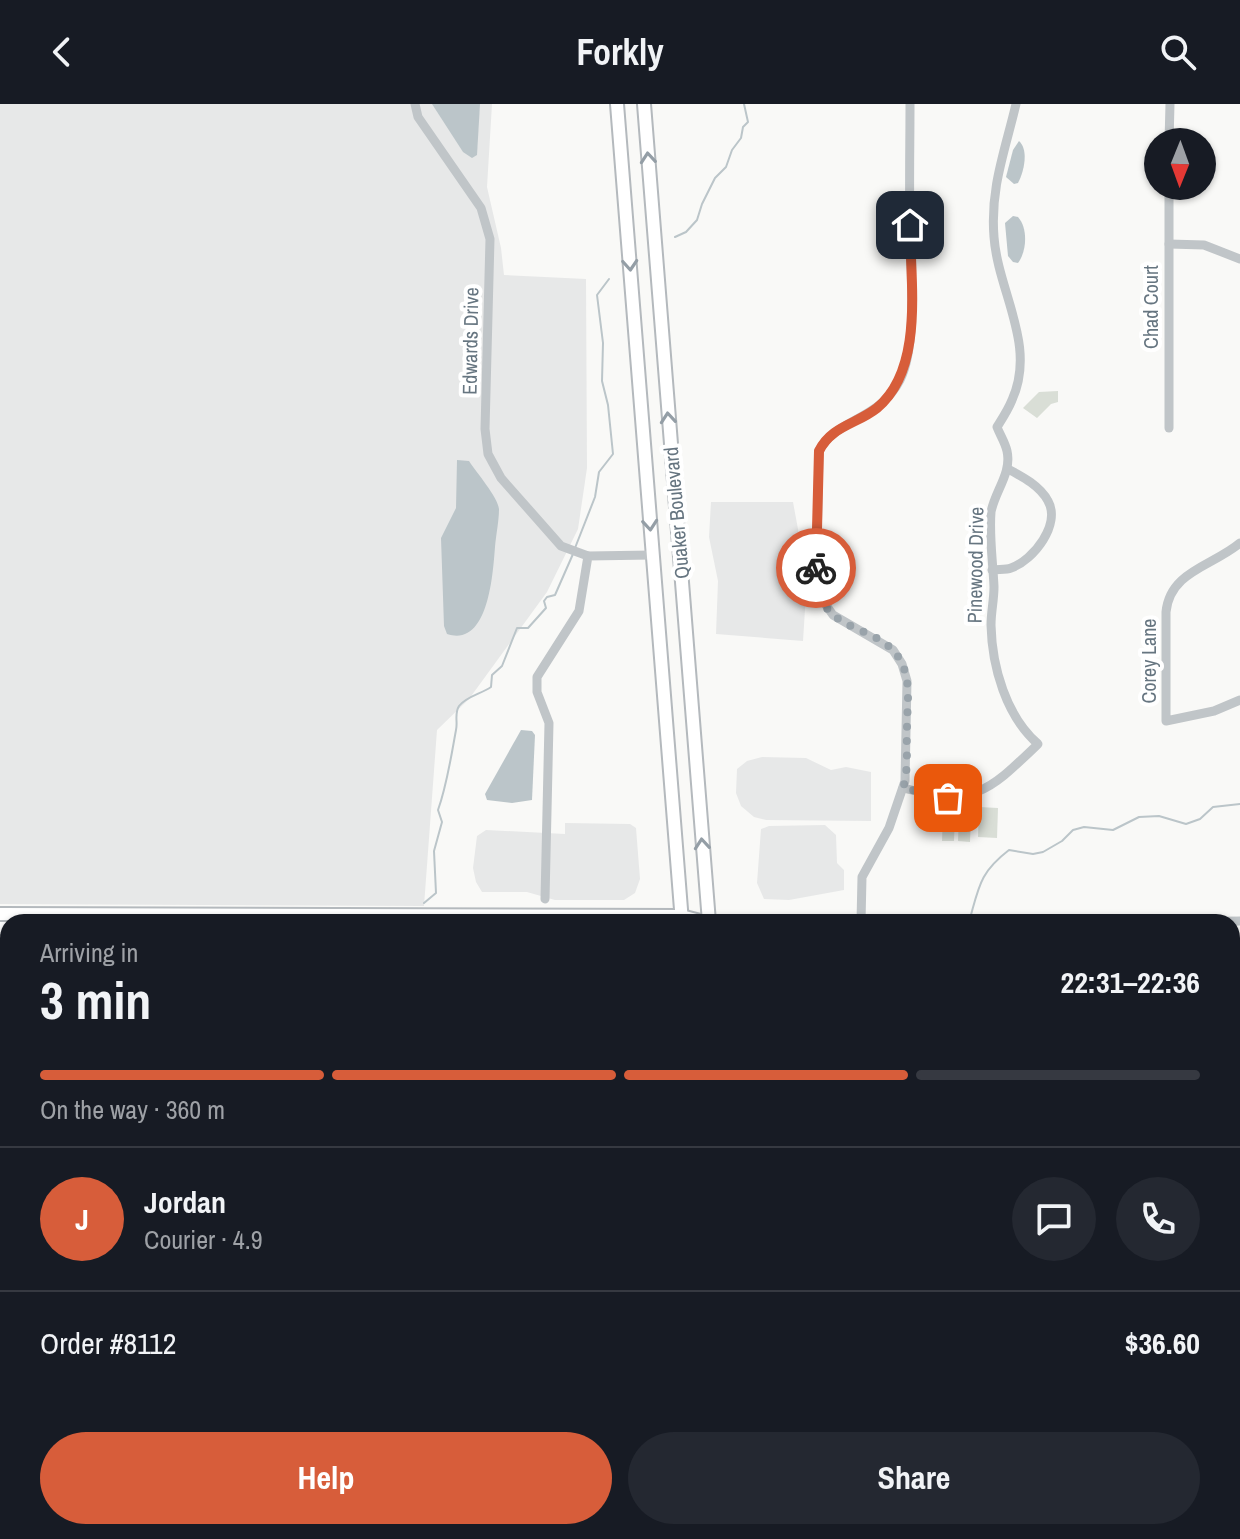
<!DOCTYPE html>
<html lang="en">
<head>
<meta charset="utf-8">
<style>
  body { margin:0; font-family:"Archivo Narrow",sans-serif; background:#242831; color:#f1f3f6; height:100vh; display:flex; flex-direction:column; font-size:30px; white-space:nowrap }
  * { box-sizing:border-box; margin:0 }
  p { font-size:26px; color:#9ea1a6 }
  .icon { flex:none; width:44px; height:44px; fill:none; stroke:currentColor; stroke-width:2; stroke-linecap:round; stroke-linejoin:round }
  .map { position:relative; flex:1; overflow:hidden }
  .drawer { position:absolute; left:0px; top:810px; width:1240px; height:626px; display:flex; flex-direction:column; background:#171b24; border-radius:24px 24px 0 0; box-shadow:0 2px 6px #0004 }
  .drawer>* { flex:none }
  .needle { width:52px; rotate:181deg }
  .controls { position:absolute; left:1144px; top:24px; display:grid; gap:16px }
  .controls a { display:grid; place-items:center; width:72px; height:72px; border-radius:50%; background:#171b24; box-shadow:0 2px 6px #0004; font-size:40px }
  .pin { position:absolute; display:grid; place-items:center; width:68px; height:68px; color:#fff; margin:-34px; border-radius:16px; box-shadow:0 4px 12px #0006 }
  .courier { position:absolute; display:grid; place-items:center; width:80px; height:80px; margin:-40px; border:6px solid #d75d3a; border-radius:50%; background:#fff; color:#222; box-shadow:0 2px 10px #0007 }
  .head em { font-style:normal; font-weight:800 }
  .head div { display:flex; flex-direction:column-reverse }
  .head { display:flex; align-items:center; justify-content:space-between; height:136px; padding:0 40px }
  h1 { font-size:52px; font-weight:800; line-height:60px }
  .bar { display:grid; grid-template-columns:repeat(4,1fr); gap:12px 8px; align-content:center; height:96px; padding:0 40px }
  .bar i { height:10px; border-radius:6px; background:#363941 }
  .bar .on { background:#d75d3a }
  .bar p { grid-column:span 4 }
  .line { display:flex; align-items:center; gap:20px; padding:0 40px; border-top:2px solid #363941 }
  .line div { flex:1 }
  .round { display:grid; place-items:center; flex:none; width:84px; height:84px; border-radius:42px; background:#242831 }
  .cta { display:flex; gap:16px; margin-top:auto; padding:16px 40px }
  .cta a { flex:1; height:92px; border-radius:48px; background:#d75d3a; color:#fff; font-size:32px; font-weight:800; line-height:92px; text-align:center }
  .cta a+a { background:#242831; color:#f1f3f6 }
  header { display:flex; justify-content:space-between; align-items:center; height:104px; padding:0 40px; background:#171b24; font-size:36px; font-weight:800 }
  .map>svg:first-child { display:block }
</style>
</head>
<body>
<header><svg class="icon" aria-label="back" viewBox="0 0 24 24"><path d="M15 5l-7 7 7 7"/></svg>Forkly<svg class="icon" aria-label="search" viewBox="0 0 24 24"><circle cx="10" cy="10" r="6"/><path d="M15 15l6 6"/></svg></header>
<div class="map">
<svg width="1240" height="1435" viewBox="0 0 1240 1435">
  <rect width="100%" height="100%" fill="#f9f9f7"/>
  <g fill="#e7e8e8">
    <polygon points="0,0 492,0 487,83 501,144 504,171 586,175 587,364 578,425 547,488 469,595 437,626 424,802 0,800"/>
    <polygon points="711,398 793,398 807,474 803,537 716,530 718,477 709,433"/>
    <polygon points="762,653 806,654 831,666 846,663 871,668 871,717 766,716 754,713 741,702 736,689 737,665 747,657"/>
    <polygon points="565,719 630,720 636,724 640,775 635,789 624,796 555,796 527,788 482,788 476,778 473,764 477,732 486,726 565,730"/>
    <polygon points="825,721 836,731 837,759 844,766 844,786 789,796 764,795 757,779 761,725 769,722"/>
    <polygon points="0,858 8,858 8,1428 136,1428 136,1435 0,1435"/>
  </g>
  <g fill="#d9ded6">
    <polygon points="1058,287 1058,298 1051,300 1037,314 1023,304 1039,288"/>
    <polygon points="979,703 998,704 997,734 978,733"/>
    <polygon points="943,711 955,711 954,737 942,737"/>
    <polygon points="959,712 971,712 970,738 958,737"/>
    <polygon points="909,1428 956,1428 940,1435 911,1435"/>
    <polygon points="987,1428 1052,1428 1059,1435 979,1435"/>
  </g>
  <g fill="#bbc5c9">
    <polygon points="432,0 480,0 477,51 472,54 463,48"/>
    <path d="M1019 37C1029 46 1024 68 1018 79L1014 80 1006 73 1013 46Z"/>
    <path d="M1013 112 1018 113C1028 124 1027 147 1018 159L1013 158 1008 152 1005 119Z"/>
    <path d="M457 356 469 357C476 368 498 393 499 405 499 417 496 431 495 443 493 468 489 544 447 530L444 522 441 434 456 404Z"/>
    <polygon points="521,626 532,627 535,631 532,696 512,699 487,696 485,690"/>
  </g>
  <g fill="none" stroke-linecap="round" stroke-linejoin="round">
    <g stroke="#bbc5c9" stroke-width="2">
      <polyline points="675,133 686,128 697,116 702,100 715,74 726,63 732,46 741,34 743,23 748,18 744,0"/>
      <polyline points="575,444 595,393 599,368 613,350 608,301 602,277 603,239 597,191 609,175"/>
      <path d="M424 799 436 789 434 747 442 718 438 706C447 681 451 653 456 626 458 618 454 610 459 602 467 592 481 590 491 583L492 571 502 562 517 524H528L546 504 544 497 547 493 555 491 573 450"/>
      <path d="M969 818C979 783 979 769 1009 746L1033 750 1043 748 1062 737 1073 726 1084 723 1113 726 1139 713 1159 712 1186 720 1200 715 1213 703 1240 700"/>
      <polyline points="899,1428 901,1435"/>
      <polyline points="149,1435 151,1428"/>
    </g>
    <defs>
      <g id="major">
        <polyline points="617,0 682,818"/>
        <polyline points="644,0 709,818"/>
        <polyline points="0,810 681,812 704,818"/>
        <polyline points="0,824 8,824"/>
        <polyline points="729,1428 729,1435"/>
        <polyline points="756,1428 757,1435"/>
      </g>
    </defs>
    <use href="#major" stroke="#b4b9bd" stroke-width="16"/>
    <g stroke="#c0c5c8" stroke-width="9">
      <polyline points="415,0 418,13 481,104 490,135 485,325 488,350 501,374 561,442 588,452"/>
      <polyline points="1169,38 1170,0"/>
      <polyline points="1169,82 1169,324"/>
      <polyline points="1169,140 1204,141 1240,155"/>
      <path d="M1240 439C1213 462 1170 467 1166 508V617L1214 607 1240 596"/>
      <path d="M992 466C998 465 1006 466 1011 464 1034 456 1061 420 1048 397 1040 382 1023 373 1008 365"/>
      <path d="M903 684C975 702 987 689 1038 640 1006 612 992 563 991 521 991 508 994 496 994 483 993 458 989 433 991 408 995 387 1012 369 1007 347 1005 338 1000 331 997 323 1002 315 1008 306 1012 296 1037 241 998 188 994 133 990 84 1005 47 1016 0"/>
      <polyline points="545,795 549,619 537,588 537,573 579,507 588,452 652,451"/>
      <polyline points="840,818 879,818"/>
      <path d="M861 818 862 773 889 724 905 677 907 577 902 560 893 546 833 511 816 487 819 347C835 315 880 316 900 276 918 241 910 164 910 123 909 82 910 41 910 0"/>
      <polyline points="1174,818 1240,817"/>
      <polyline points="1232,891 1240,893"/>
      <polyline points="1232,1006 1240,1007"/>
      <polyline points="1232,1116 1240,1117"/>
      <polyline points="1232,1224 1240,1226"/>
      <polyline points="1232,1333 1240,1334"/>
      <polyline points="1193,1428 1207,1435"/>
      <polyline points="660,1435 660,1428"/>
    </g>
    <use href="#major" stroke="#fff" stroke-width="12"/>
  </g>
  <defs><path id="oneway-chevron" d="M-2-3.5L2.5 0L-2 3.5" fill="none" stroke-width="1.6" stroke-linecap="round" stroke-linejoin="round" transform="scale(2)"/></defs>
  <g stroke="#949ea6">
    <use href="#oneway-chevron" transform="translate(648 54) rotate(-95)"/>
    <use href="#oneway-chevron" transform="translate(630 161) rotate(86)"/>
    <use href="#oneway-chevron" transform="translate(668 314) rotate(-95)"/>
    <use href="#oneway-chevron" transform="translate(650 421) rotate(85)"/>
    <use href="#oneway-chevron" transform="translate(702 740) rotate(-95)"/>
  </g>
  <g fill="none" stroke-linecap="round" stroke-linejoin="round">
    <path stroke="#99a3aa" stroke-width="8" stroke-dasharray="0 14.4" d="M816 464C815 538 883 513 903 562 911 581 907 604 907 623 906 643 909 665 903 684L948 694"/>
    <path stroke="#d75d3a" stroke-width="10" d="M816 464 819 347C831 322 857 320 877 304 925 264 910 177 910 121"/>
  </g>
  <g text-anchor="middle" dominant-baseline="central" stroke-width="8" stroke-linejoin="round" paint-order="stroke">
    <g font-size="20" fill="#667580" stroke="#fff">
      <text transform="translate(1150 203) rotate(-90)">Chad Court</text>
      <text transform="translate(470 237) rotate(-89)">Edwards Drive</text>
      <text transform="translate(676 409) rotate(-95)">Quaker Boulevard</text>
      <text transform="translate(975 461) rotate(-89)">Pinewood Drive</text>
      <text transform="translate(1148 557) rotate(-90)">Corey Lane</text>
    </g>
  </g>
</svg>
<div class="controls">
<a><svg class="needle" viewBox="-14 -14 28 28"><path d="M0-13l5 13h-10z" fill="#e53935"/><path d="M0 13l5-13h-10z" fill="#9ea1a6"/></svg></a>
</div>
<div class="pin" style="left:948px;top:694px;background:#ea580c"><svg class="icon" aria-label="bag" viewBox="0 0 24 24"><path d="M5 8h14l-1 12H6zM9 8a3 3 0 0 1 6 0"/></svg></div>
<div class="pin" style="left:910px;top:121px;background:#1f2937"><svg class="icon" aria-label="home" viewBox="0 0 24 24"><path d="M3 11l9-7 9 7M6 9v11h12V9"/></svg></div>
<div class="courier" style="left:816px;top:464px"><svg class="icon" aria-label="bike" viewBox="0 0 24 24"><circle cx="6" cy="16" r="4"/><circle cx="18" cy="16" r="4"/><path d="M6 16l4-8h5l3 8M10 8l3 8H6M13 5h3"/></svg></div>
<section class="drawer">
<div class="head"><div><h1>3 min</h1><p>Arriving in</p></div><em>22:31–22:36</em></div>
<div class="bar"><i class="on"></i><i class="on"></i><i class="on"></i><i></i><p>On the way · 360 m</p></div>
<div class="line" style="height:144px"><b class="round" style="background:#d75d3a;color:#fff">J</b><div><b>Jordan</b><p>Courier · 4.9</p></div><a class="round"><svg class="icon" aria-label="chat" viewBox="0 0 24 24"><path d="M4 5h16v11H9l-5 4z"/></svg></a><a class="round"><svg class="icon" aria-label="phone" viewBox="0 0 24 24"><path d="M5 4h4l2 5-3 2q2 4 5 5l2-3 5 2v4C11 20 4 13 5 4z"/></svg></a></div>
<div class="line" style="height:104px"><div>Order #8112</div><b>$36.60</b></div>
<div class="cta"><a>Help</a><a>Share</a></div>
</section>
</div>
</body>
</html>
